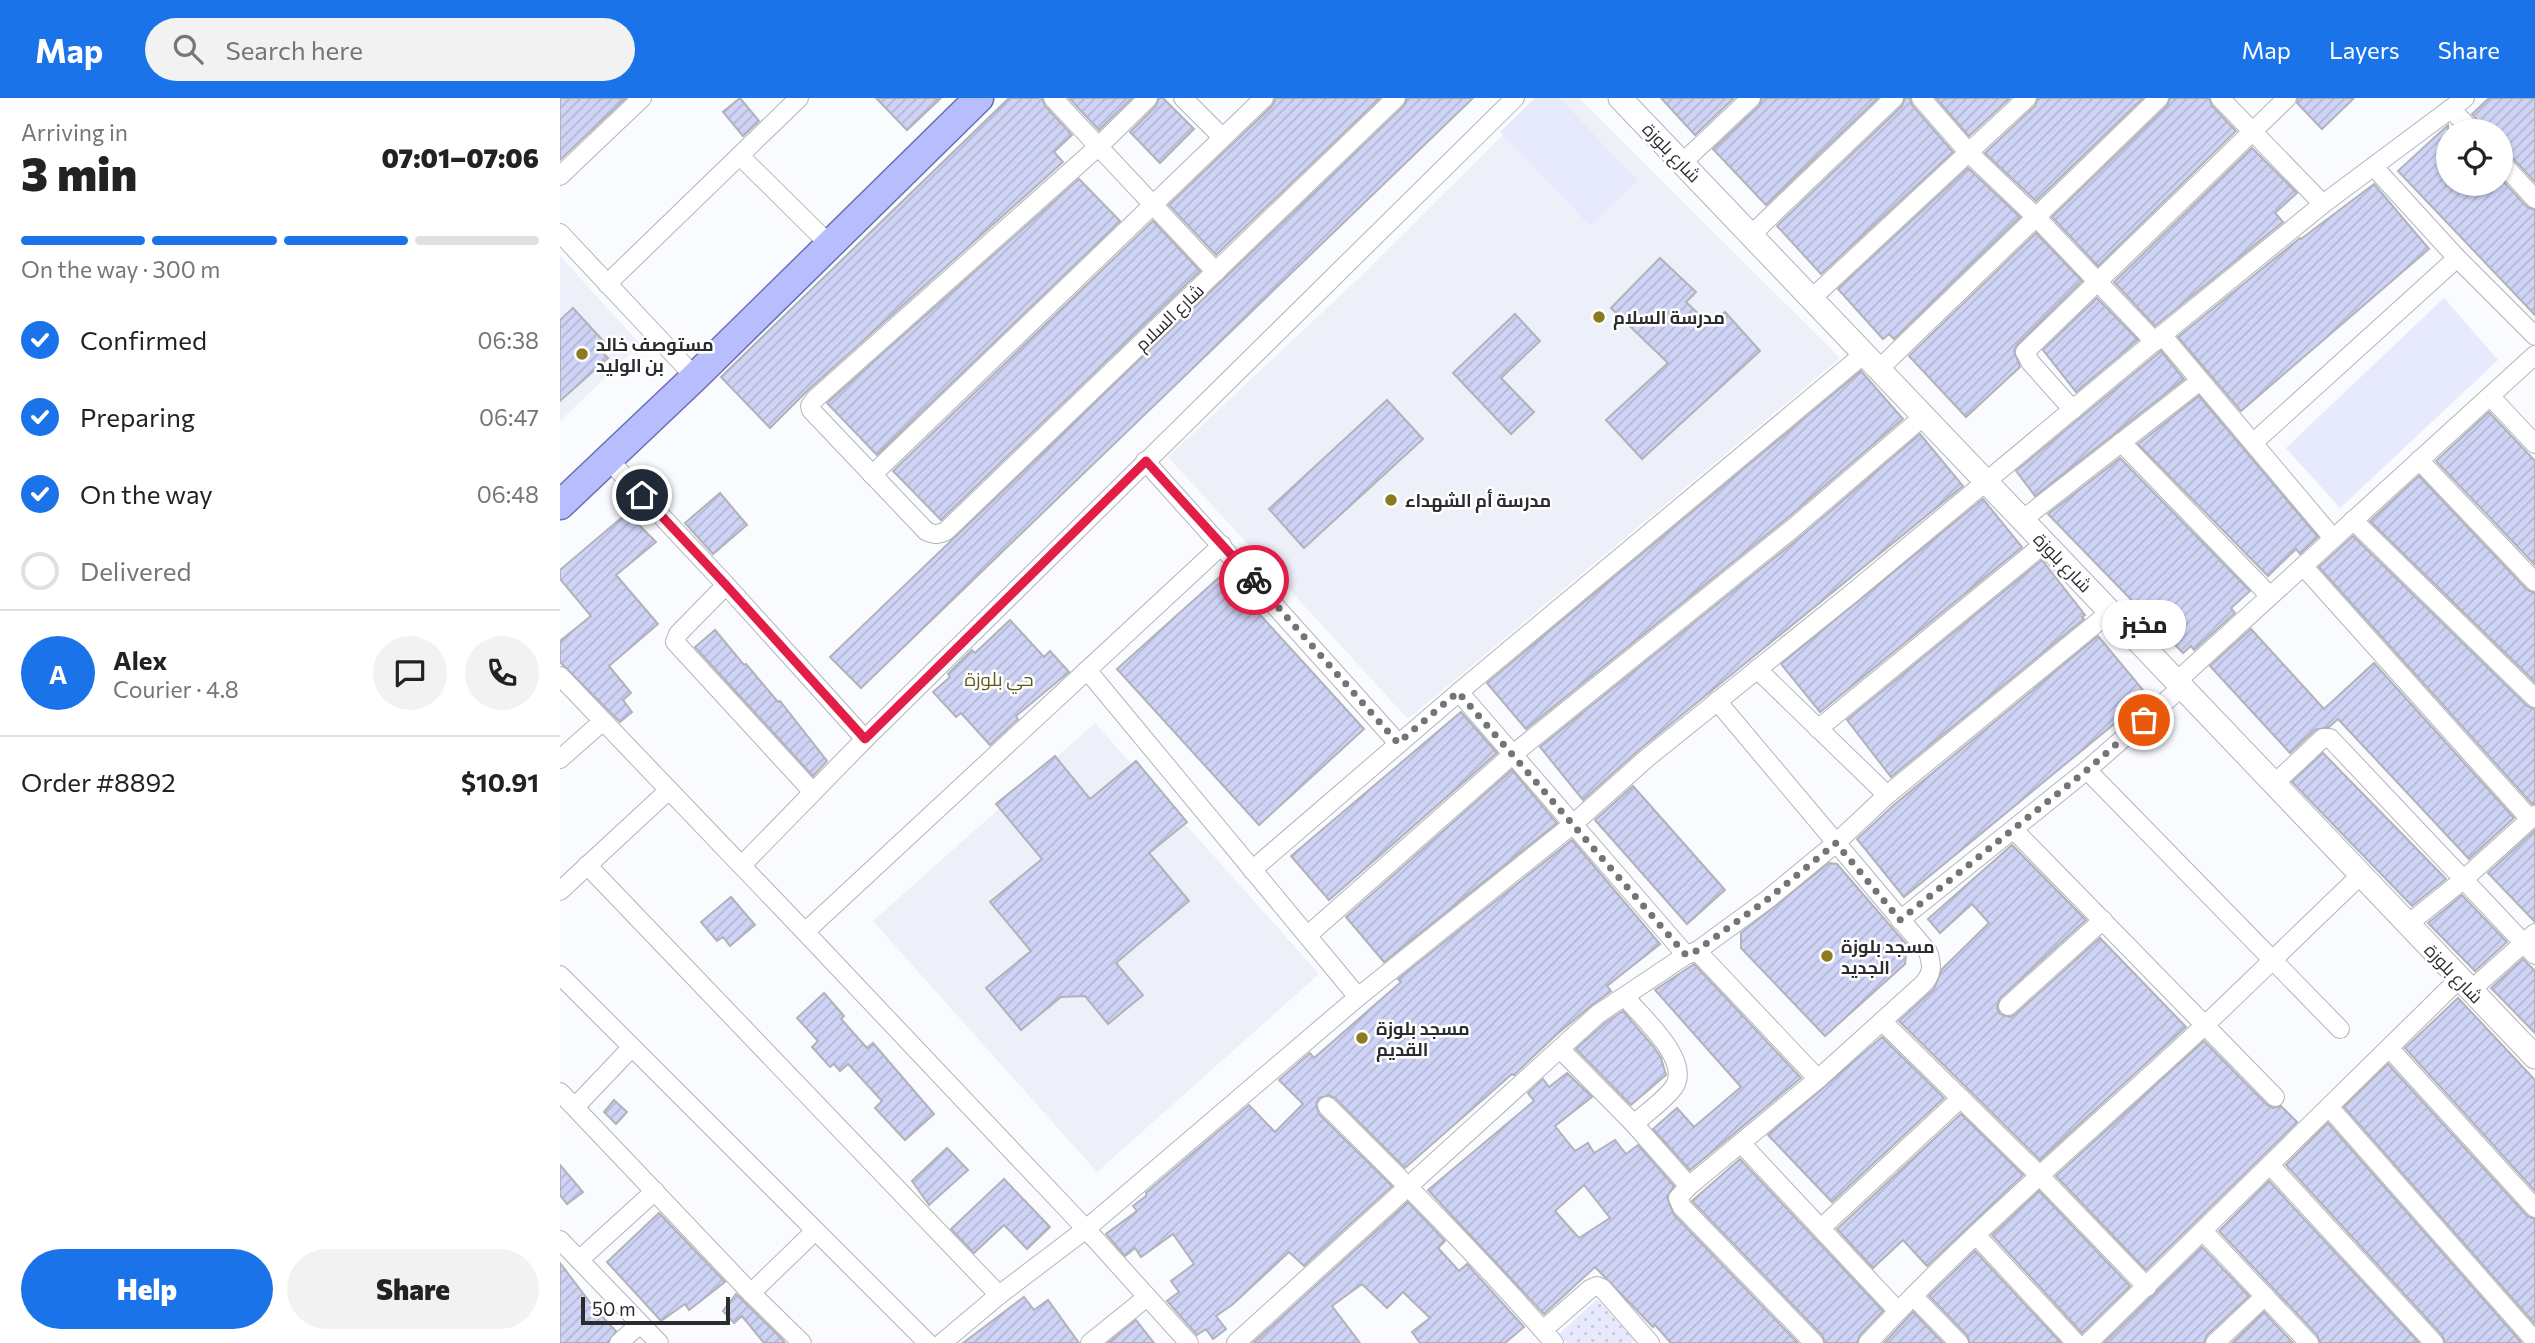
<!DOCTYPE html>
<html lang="en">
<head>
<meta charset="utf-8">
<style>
  body { margin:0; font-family:Commissioner,Cairo,sans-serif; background:#f2f2f2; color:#222; height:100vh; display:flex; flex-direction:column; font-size:26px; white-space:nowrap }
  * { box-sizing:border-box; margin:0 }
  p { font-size:23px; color:#767676 }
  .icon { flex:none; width:38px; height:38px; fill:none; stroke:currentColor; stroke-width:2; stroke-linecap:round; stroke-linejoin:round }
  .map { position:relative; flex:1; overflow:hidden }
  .panel { display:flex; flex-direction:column; background:#fff; width:560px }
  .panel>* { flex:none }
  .tools { position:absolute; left:1876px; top:21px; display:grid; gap:14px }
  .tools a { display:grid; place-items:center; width:77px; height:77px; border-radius:50%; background:#fff; box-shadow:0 2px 5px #0004; font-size:35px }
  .scale { position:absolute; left:21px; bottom:18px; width:149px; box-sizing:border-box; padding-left:7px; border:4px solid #2c2c2f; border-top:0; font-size:19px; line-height:24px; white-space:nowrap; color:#2c2c2f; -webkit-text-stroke:5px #fff; paint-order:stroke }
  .pin { position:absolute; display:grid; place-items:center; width:60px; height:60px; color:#fff; margin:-30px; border:4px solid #fff; border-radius:50%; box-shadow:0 2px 7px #0007 }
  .courier { position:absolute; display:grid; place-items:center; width:70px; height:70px; margin:-35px; border:5px solid #e11d48; border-radius:50%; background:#fff; color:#222; box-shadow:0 2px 9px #0007 }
  .bubble { position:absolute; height:49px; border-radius:24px; background:#fff; box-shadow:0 2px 5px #0004; font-size:23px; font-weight:800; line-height:49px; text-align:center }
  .overview em { font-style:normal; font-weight:800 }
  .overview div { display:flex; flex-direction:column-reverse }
  .overview { display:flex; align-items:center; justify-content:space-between; height:119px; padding:0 21px }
  h1 { font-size:46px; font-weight:800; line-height:52px }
  .bar { display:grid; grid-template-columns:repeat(4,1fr); gap:10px 7px; align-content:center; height:84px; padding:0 21px }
  .bar i { height:9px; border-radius:5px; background:#e0e0e0 }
  .bar .on { background:#1a73e8 }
  .bar p { grid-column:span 4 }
  .line { display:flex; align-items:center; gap:18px; padding:0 21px; border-top:2px solid #e0e0e0 }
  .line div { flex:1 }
  .round { display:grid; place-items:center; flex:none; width:74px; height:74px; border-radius:37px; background:#f2f2f2 }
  ol { padding:0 21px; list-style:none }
  li { display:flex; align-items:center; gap:21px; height:77px }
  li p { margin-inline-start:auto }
  li .icon { padding:7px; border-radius:50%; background:#1a73e8; color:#fff; stroke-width:4 }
  li:last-child { color:#767676 }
  li i { width:38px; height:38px; border:4px solid #e0e0e0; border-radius:50% }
  .primary-button { display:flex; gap:14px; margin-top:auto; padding:14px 21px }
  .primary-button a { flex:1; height:80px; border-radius:42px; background:#1a73e8; color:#fff; font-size:28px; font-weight:800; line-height:80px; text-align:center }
  .primary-button a+a { background:#f2f2f2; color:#222 }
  header { display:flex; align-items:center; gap:42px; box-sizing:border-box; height:98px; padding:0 35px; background:#1a73e8; color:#fff }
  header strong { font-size:33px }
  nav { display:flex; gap:38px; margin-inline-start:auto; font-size:24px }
  .search { width:490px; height:63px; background:#f2f2f2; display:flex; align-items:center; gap:18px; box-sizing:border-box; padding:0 24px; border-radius:38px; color:#767676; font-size:26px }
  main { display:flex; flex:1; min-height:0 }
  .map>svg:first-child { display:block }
</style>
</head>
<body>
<header>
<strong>Map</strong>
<div class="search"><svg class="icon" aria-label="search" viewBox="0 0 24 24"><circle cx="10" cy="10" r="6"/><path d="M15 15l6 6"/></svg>Search here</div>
<nav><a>Map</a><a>Layers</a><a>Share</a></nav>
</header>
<main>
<section class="panel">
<div class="overview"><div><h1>3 min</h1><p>Arriving in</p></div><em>07:01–07:06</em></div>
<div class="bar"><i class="on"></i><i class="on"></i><i class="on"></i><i></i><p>On the way · 300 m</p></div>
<ol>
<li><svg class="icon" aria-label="check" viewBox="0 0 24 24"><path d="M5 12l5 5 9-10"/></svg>Confirmed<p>06:38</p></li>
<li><svg class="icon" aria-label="check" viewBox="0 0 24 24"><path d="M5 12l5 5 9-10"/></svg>Preparing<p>06:47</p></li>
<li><svg class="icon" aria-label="check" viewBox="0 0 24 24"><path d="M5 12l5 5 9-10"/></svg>On the way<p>06:48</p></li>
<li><i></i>Delivered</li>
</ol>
<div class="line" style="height:126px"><b class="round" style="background:#1a73e8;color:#fff">A</b><div><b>Alex</b><p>Courier · 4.8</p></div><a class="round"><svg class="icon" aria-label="chat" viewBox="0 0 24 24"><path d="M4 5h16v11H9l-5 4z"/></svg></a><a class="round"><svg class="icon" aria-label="phone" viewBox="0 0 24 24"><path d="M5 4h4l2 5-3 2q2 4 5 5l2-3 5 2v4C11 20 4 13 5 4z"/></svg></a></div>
<div class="line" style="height:91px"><div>Order #8892</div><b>$10.91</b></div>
<div class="primary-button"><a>Help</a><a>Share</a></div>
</section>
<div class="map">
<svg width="1975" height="1245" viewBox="0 0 1975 1245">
  <defs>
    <pattern id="grass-dots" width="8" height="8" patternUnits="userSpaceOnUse" patternTransform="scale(1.75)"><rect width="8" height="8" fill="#e7eafd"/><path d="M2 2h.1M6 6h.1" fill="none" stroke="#c6c9d9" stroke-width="1.8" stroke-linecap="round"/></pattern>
    <pattern id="building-hatch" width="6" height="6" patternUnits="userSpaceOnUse" patternTransform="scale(1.75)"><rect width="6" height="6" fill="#cfd4f6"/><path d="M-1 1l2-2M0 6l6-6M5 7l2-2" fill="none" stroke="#b2b6d3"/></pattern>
  </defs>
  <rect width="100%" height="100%" fill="#fafbfe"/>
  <g fill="#edeff9">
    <polygon points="980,0 1019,0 1280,260 848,621 608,359 800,179"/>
    <polygon points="0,158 80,246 0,323"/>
    <polygon points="535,625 759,876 537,1074 313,823"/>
  </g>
  <polygon fill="url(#grass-dots)" points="1037,1201 1074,1242 1071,1245 1008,1245 999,1236"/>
  <g fill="#e7eafd">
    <polygon points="975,0 999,0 1078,82 1030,128 940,34"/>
    <polygon points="1884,200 1938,262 1780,410 1726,350"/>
  </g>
  <g fill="url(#building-hatch)" stroke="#b1b2ba" stroke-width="2" fill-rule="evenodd">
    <polygon points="0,0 66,0 0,62"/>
    <polygon points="180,0 199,23 183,38 163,14"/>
    <polygon points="316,0 381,0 347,32"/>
    <polygon points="449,0 482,0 485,8 512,37 494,54 503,64 247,293 210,330 161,279"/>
    <polygon points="509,0 572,0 539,32"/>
    <polygon points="599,0 603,0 634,31 600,65 570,34 596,8"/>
    <polygon points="820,0 656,157 609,107 712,8 716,0"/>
    <polygon points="847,0 913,0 301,590 270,559 844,8"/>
    <polygon points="1101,0 1174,0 1135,37"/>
    <polygon points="1202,0 1318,0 1206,107 1153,51 1199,8"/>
    <polygon points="1345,0 1350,0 1352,7 1393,54 1261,176 1217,128 1342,8"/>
    <polygon points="1376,0 1450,0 1409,38"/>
    <polygon points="1478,0 1583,0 1476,103 1425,55 1475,8"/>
    <polygon points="1610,0 1649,0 1652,8 1676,33 1538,168 1492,119 1607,8"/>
    <polygon points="1738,0 1794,0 1762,31 1737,5"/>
    <polygon points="1929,0 1975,0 1975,84 1949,56 1941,53 1941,33 1923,33 1921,26 1912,16"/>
    <polygon points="1888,27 1888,86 1941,86 1941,81 1967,109 1975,112 1975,217 1838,73"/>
    <polygon points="1692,50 1737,95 1715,115 1723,124 1595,228 1554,184"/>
    <polygon points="1408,70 1460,119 1334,241 1329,236 1323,241 1278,191"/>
    <polygon points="519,81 560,123 317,357 267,305"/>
    <polygon points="1814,86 1869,151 1681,313 1618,239 1740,140 1741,141"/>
    <polygon points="593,123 640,173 381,422 333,373"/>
    <polygon points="1476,135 1522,183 1457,247 1454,253 1460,269 1406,319 1349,258"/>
    <polygon points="1100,160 1136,194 1126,204 1150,227 1165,214 1200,253 1082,361 1046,322 1108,265 1051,210"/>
    <polygon points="1537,200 1578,242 1516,294 1483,252"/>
    <polygon points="13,210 46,246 40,252 48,260 0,303 0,222"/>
    <polygon points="955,216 980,243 941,280 974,314 951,336 893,275"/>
    <polygon points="1601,253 1624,281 1475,398 1456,373"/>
    <polygon points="1301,273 1343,321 1225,422 966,631 927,585"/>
    <polygon points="1639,298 1758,439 1740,456 1736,451 1708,478 1578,346"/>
    <polygon points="827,302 863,341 744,450 709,411"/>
    <polygon points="1929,314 1975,363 1975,467 1876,363"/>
    <polygon points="1360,336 1403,388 1080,651 1023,702 980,649 1239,440"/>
    <polygon points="1560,360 1690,493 1671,510 1675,515 1634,552 1631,548 1623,555 1488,416"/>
    <polygon points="1859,378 1967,492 1975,495 1975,584 1810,423"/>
    <polygon points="160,395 187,427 153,456 125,425"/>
    <polygon points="1423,401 1462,449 1260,614 1221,566"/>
    <polygon points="67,415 96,444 56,477 98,526 49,568 71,595 63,602 72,614 60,624 0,564 0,543 31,518 0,481 0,472"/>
    <polygon points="1793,438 1967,608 1975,611 1975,706 1972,706 1759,469"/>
    <polygon points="1482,462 1525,517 1522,519 1524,521 1331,679 1287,622"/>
    <polygon points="663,476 804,631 699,727 557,571"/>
    <polygon points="450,522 484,559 490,553 509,574 456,618 458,621 430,647 401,615 396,619 373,594 390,579 388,576 412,552 415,555"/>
    <polygon points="1691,531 1764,611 1814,565 1954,720 1909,761 1778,621 1769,629 1755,632 1730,655 1650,568"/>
    <polygon points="155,532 184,567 186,566 218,604 220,603 267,663 253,678 135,549"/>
    <polygon points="1538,538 1588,598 1344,799 1297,741 1335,706"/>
    <polygon points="901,614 937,655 769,802 731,758"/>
    <polygon points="1763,655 1886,781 1852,808 1732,684"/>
    <polygon points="495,658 530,701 576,663 627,724 589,755 629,803 556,865 583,897 548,926 525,898 501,899 461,932 426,890 471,853 430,804 482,761 436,706"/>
    <polygon points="952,672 997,725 824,864 786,819"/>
    <polygon points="1073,688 1165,792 1127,826 1035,722"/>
    <polygon points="1975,732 1975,824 1928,775"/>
    <polygon points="1012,742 1100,846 1047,888 1051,893 1032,907 996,937 954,977 952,976 845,1070 775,1000 769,997 759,1000 756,1006 759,1016 832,1088 744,1168 729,1154 672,1207 656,1218 666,1231 653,1241 646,1231 637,1237 607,1203 619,1194 611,1183 634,1166 613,1136 581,1159 575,1150 565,1158 546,1136 577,1113 573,1108 586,1098 586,1095 689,1007 715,1034 743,1006 719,982 750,955 754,960 841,884 838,881"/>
    <polygon points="1452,747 1526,822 1440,900 1437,910 1440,916 1450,919 1456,916 1540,840 1626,929 1480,1062 1339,923 1374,891 1382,871 1429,825 1412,806 1380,835 1368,821"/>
    <polygon points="1269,765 1277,766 1347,847 1345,866 1265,938 1181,850 1181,835"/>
    <polygon points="1902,797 1947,844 1915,873 1868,825"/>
    <polygon points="171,799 195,827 170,848 163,839 157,843 141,824"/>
    <polygon points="1963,861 1975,873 1975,935 1931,890"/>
    <polygon points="1134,866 1241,980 1130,1072 1093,1031 1117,1010 1134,1029 1181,989 1095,892"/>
    <polygon points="264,895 284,918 281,921 307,950 313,945 374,1016 345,1042 315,1010 322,1003 288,966 280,973 274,966 270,969 252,949 258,943 237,920"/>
    <polygon points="1898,900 1975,982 1975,1093 1845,950"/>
    <polygon points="1063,913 1093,948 1101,960 1106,977 1071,1007 1016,951 1045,925"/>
    <polygon points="1322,939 1384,1000 1272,1104 1208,1037"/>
    <polygon points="1644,943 1707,1007 1713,1010 1721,1008 1737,1024 1586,1172 1496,1078"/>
    <polygon points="1828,966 1967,1118 1975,1121 1975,1226 1784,1009"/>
    <path d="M1007 975 1032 999 995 1028 1015 1053 1028 1045 1034 1055 1055 1042 1066 1056 1078 1047 1114 1088 1107 1099 1114 1117 1238 1245H1111L1095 1227 1093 1229 1035 1169 984 1216 868 1092 974 1003 968 995 983 981 989 989ZM1024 1087 1050 1120 1019 1140 995 1113Z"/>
    <polygon points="54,1002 67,1014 56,1026 44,1014"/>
    <polygon points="1401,1016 1463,1077 1367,1168 1343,1142 1313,1170 1277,1131"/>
    <polygon points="1768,1025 1961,1244 1960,1245 1885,1245 1882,1237 1726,1067"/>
    <polygon points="387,1050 408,1072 369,1107 352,1083"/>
    <polygon points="1180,1061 1323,1213 1300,1237 1297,1245 1265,1245 1262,1237 1132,1103"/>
    <polygon points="0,1067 23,1094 7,1106 0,1097"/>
    <polygon points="444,1081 490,1129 467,1151 444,1127 414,1155 391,1131"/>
    <polygon points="1709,1083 1859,1245 1760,1245 1757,1237 1659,1133"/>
    <polygon points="1479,1093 1570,1188 1522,1235 1432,1137"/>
    <polygon points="848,1104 885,1143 878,1150 899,1173 907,1166 964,1229 945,1245 860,1245 852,1234 870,1220 843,1194 827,1210 802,1186 772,1208 800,1245 693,1245"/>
    <polygon points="99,1115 165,1184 129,1212 125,1206 101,1223 47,1164"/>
    <polygon points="1642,1149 1689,1198 1647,1237 1644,1245 1544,1245"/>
    <polygon points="1415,1153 1501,1245 1410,1245 1407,1237 1369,1198"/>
    <polygon points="0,1165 35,1211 56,1233 48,1245 0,1245"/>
    <polygon points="176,1196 221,1240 225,1245 204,1245 182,1218 174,1225 163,1213"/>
    <polygon points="464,1199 474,1212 488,1202 519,1245 403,1245"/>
    <polygon points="1353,1214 1383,1245 1324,1245"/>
    <polygon points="1704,1214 1733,1245 1672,1245"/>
    <polygon points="576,1222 594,1245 548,1245"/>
  </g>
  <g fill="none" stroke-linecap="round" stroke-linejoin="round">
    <defs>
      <g id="minor">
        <polyline points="493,0 656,174"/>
        <path d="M588 0 539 48 255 301 250 308 251 312 366 433C374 437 378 437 386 433L836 0"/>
        <polyline points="623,0 662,39"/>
        <polyline points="1361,0 1410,56 1476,119 1595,244"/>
        <polyline points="1660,0 1763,106"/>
        <polyline points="1891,11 1912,33"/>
        <polyline points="180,58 270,147"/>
        <polyline points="1941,64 1975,101"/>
        <polyline points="1122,65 1191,0"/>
        <polyline points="1814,69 1897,160 1975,238"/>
        <polyline points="0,78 82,0"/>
        <polyline points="0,135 135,279"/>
        <polyline points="1191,137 1334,0"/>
        <polyline points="47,186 239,0"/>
        <polyline points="1251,201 1467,0"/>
        <polyline points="1602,237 1773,440"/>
        <polyline points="1319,271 1599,0"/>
        <polyline points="1930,298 1975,346"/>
        <polyline points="1513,312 1471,265 1465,254 1727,0"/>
        <polyline points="1561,344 1710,498"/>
        <polyline points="1693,345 1897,160"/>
        <polyline points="48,361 166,487 305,641"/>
        <polyline points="1859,362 1975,484"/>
        <polyline points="585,363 838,645"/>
        <polyline points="312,377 704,0"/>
        <polyline points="1462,422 1640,283"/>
        <polyline points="1793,422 1975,600"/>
        <polyline points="1743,468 1970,721"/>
        <polyline points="166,487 118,536 115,544 252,693"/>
        <polyline points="1197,571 1327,697"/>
        <polyline points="527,572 798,899"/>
        <polyline points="0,578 245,834 526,1131 629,1245"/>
        <polyline points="1617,583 1975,257"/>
        <polyline points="899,594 1126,857 1137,853 1258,981"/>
        <path d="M1157 603 1368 854C1373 868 1372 877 1362 887L1258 981 1129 1088 1118 1100 1122 1109 1254 1245"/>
        <polyline points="1258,631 1485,445"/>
        <polyline points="0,661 42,624"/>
        <polyline points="1527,672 1780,931"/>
        <polyline points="1714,686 1763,640 1770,640 1975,857"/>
        <polyline points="1454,732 1715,999"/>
        <polyline points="27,767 439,1197"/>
        <polyline points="182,767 305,641 955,0"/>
        <polyline points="692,772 899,594 1304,256"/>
        <polyline points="0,793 109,692"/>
        <polyline points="1340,822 1527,672 1622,589"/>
        <polyline points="1848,826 1903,782 1975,717"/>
        <polyline points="245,834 662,447"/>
        <polyline points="748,837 952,657 1232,431 1364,318"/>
        <polyline points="1137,853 1208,801 1276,745 1327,697 1550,514"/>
        <polyline points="0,877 368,1245"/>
        <polyline points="1911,892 1975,835"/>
        <path d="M1065 899C1082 919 1132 963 1114 989 1106 1001 1085 1016 1074 1026"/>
        <polyline points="1448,908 1543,822"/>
        <polyline points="1322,923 1479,1077 1587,1189"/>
        <polyline points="1000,951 1074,1026 1129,1088"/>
        <polyline points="1830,951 1975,1110"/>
        <polyline points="0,994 191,1195 242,1245"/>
        <path d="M767 1008C845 1085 922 1162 994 1245"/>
        <polyline points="15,1009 72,949"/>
        <polyline points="1769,1009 1975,1243"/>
        <polyline points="1181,1045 1338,1213"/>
        <polyline points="1710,1067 1874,1245"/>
        <polyline points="1261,1130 1401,1000"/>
        <polyline points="1643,1133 1749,1245"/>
        <polyline points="1416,1137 1516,1245"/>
        <polyline points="0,1142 99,1245"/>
        <polyline points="19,1162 95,1093"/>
        <polyline points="191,1195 255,1133"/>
        <polyline points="1353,1198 1399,1245"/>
        <polyline points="983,1232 1030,1191 1037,1188 1042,1190 1090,1245"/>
        <polyline points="59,1245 80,1226"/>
        <polyline points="382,1245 439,1197 526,1131 798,899 1012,727 1087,660 1291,496 1602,237 1763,106 1905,0"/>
        <polyline points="530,1245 587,1199"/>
        <polyline points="676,1245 1038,916 1126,857"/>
        <path d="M1308 1245C1413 1132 1531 1033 1644 928 1697 878 1748 827 1801 777"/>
        <polyline points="1528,1245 1900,880"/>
        <polyline points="1655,1245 1705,1198"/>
      </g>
      <polyline id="tertiary" points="1060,0 1975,959"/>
      <polyline id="primary" points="0,407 135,279 419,0"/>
    </defs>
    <use href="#minor" stroke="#b3b4bc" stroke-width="20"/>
    <use href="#tertiary" stroke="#b3b4bc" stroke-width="25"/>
    <use href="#primary" stroke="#686fb4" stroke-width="31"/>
    <use href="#minor" stroke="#fff" stroke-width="18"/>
    <use href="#tertiary" stroke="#fff" stroke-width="23"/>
    <use href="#primary" stroke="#b8befd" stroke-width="28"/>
  </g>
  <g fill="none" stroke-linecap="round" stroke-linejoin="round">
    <polyline stroke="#747477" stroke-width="7" stroke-dasharray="0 12.6" points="694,482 838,645 898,594 1126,857 1136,853 1208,801 1276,745 1340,822 1527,672 1584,622"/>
    <polyline stroke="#e11d48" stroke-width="9" points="82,397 166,487 305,641 586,363 694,482"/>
  </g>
  <g fill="#8c7a1f" stroke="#fff" stroke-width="2.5">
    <circle cx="1039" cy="219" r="7"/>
    <circle cx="22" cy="256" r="7"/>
    <circle cx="831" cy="402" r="7"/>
    <circle cx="1267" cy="858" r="7"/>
    <circle cx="802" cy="940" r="7"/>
  </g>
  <g text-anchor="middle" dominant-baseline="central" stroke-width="5" stroke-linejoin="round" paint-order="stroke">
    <g font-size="18" fill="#2c2c2f" stroke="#fff">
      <text transform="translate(1112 54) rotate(46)">شارع بلوزة</text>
      <text transform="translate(609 219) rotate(-44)">شارع السلام</text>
      <text transform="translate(1503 464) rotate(46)">شارع بلوزة</text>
      <text transform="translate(1894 875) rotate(46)">شارع بلوزة</text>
    </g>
    <g font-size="18" font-weight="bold" fill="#2c2c2f" stroke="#fff" text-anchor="start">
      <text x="1053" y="219">مدرسة السلام</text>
      <text x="36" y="246">مستوصف خالد<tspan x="36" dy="21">بن الوليد</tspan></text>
      <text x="845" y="402">مدرسة أم الشهداء</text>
      <text x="1281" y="848">مسجد بلوزة<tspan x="1281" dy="21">الجديد</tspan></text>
      <text x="816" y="930">مسجد بلوزة<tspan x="816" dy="21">القديم</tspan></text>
    </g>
    <g font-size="19" fill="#64571b" stroke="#fff">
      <text x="439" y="580">حي بلوزة</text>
    </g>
  </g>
</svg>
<div class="tools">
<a><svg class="icon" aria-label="locate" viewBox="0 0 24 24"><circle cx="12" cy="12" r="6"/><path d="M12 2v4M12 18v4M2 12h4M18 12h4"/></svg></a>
</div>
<div class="scale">50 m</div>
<div class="pin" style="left:1584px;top:622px;background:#ea580c"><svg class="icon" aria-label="bag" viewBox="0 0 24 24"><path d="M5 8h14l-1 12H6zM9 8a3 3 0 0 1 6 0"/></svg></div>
<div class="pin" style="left:82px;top:397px;background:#1f2937"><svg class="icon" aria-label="home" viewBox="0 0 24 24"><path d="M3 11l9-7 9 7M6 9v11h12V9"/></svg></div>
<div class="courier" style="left:694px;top:482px"><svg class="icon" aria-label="bike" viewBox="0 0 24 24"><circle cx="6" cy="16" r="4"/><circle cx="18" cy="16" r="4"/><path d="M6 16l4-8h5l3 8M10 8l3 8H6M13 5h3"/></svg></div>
<div class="bubble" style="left:1542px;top:502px;width:84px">مخبز</div>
</div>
</main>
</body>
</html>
